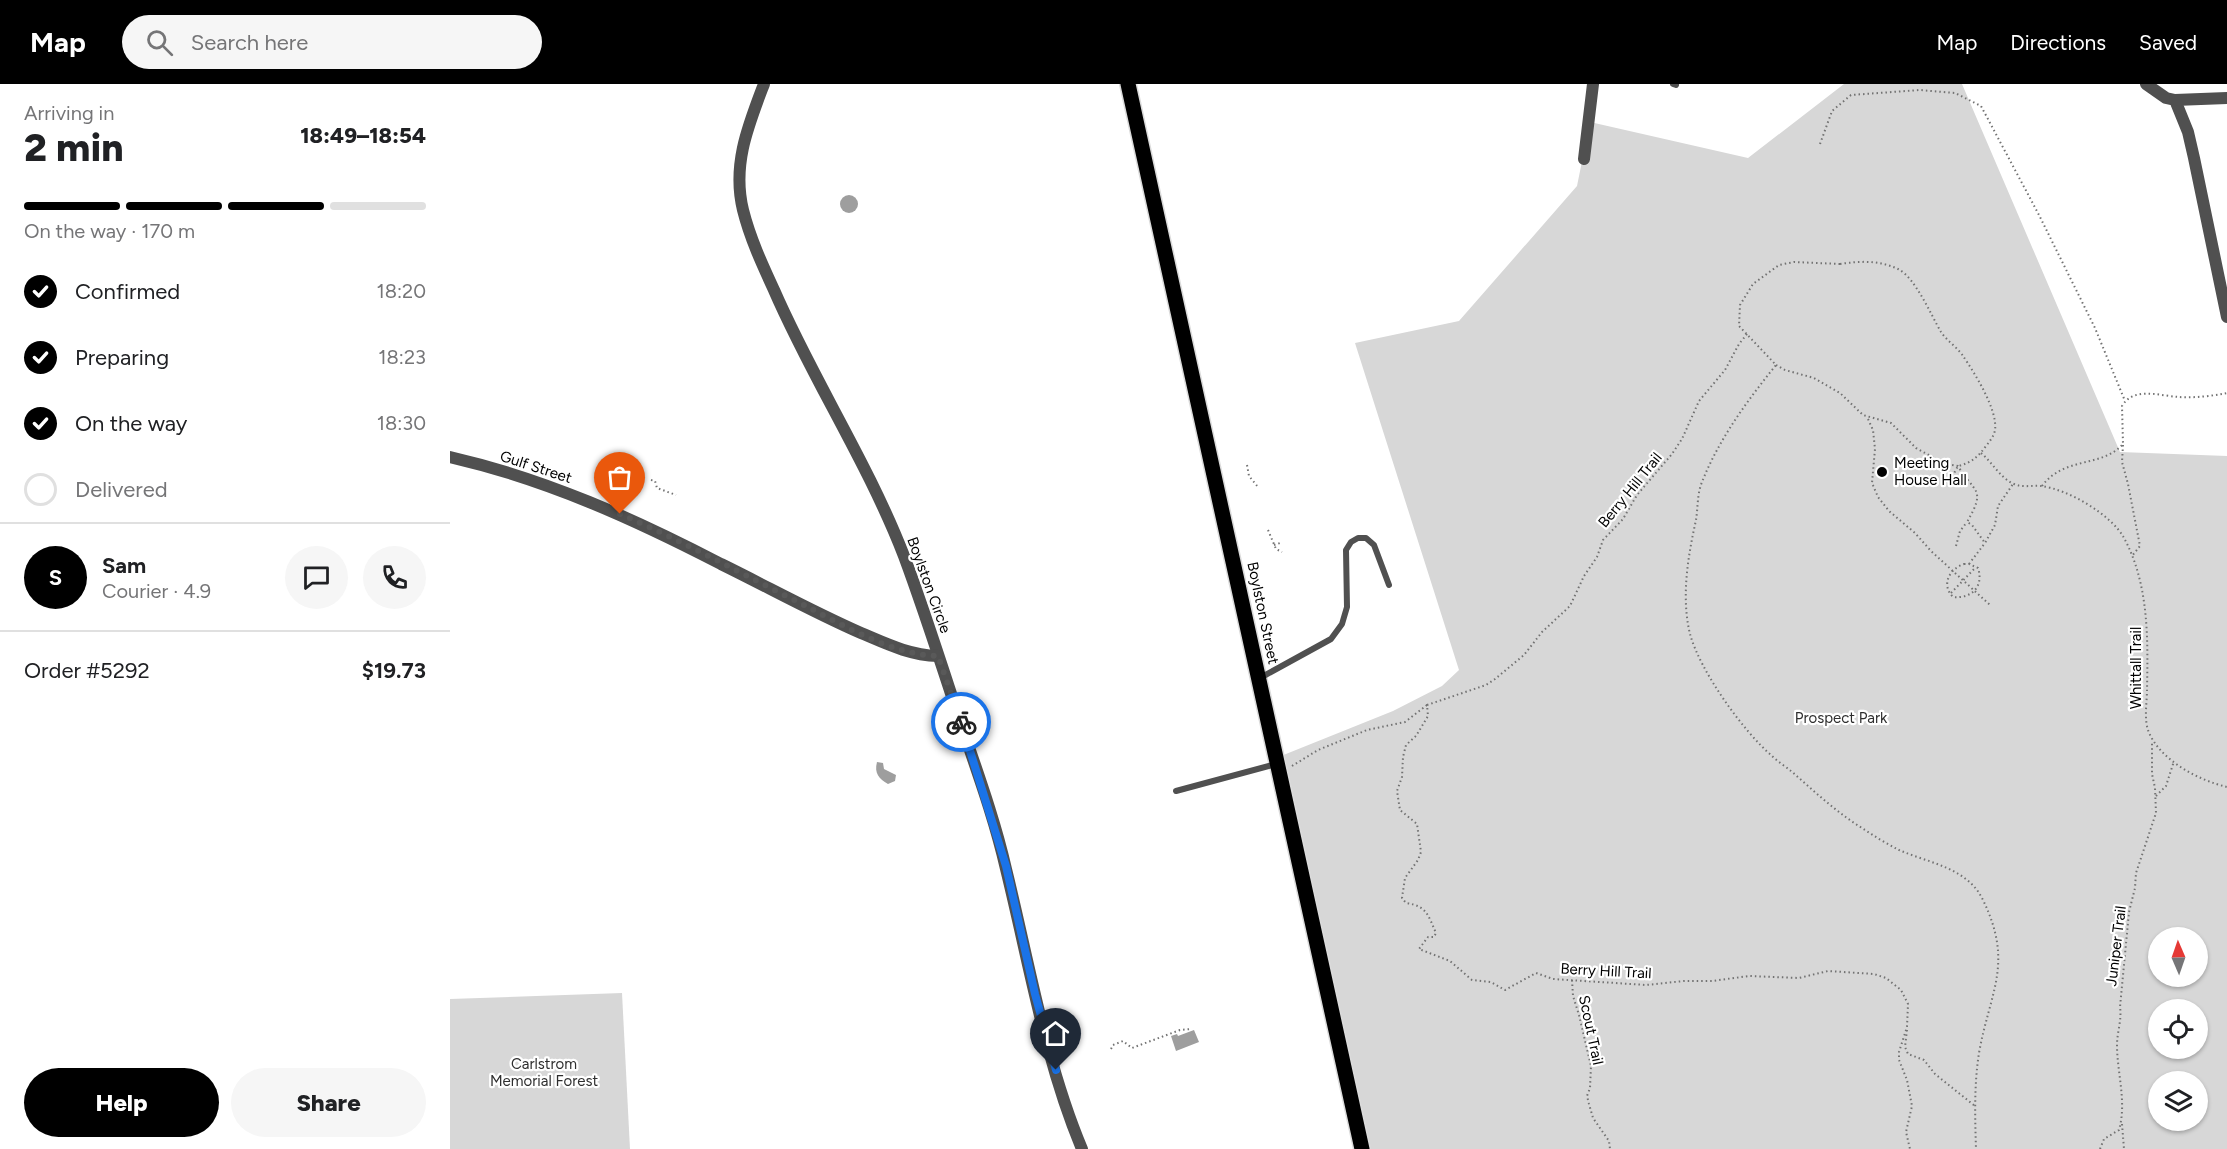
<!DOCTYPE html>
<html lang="en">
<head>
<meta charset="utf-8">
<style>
  body { margin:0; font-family:Figtree,sans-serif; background:#f6f6f6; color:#202124; height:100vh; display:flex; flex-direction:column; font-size:22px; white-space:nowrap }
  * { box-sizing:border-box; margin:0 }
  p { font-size:20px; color:#757577 }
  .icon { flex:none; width:33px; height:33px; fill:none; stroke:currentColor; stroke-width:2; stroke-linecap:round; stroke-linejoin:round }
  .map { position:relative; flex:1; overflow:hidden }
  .panel { display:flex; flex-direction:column; background:#fff; width:450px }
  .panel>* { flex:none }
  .needle { width:39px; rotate:358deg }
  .buttons { position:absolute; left:1698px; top:843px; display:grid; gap:12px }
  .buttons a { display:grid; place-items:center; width:60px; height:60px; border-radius:50%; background:#fff; box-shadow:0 2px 4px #0004; font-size:30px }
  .pin { position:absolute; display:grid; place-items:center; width:51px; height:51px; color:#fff; margin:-62px -26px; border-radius:50% 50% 50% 0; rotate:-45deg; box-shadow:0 0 6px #0007 }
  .pin .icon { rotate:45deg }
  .courier { position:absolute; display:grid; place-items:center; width:60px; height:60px; margin:-30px; border:4px solid #1a73e8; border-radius:50%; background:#fff; color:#222; box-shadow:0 2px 8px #0007 }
  .summary em { font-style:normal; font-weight:800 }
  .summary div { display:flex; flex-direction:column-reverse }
  .summary { display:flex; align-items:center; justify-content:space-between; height:102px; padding:0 24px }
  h1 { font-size:39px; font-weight:800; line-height:45px }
  .bar { display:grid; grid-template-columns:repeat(4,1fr); gap:9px 6px; align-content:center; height:72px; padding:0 24px }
  .bar i { height:8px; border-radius:4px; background:#e0e0e0 }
  .bar .selected { background:#000 }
  .bar p { grid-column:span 4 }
  .line { display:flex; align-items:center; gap:15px; padding:0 24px; border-top:2px solid #e0e0e0 }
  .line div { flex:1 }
  .round { display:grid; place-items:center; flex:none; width:63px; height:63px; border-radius:32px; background:#f6f6f6 }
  ol { padding:0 24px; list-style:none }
  li { display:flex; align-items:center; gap:18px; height:66px }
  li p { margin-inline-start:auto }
  li .icon { padding:6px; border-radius:50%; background:#000; color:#fff; stroke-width:4 }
  li:last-child { color:#757577 }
  li i { width:33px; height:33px; border:3px solid #e0e0e0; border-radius:50% }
  .button { display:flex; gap:12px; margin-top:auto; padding:12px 24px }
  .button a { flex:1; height:69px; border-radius:36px; background:#000; color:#fff; font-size:24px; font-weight:800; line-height:69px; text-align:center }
  .button a+a { background:#f6f6f6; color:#202124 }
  header { display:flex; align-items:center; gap:36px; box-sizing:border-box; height:84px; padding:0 30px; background:#000; color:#fff }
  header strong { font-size:28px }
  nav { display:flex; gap:33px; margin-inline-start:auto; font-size:21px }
  .search { width:420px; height:54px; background:#f6f6f6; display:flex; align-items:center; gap:15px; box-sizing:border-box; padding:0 21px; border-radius:33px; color:#757577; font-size:22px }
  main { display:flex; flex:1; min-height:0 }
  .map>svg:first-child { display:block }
</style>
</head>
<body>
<header>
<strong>Map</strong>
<div class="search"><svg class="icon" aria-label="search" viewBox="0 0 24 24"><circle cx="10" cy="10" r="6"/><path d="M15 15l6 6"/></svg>Search here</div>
<nav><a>Map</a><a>Directions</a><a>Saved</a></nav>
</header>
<main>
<section class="panel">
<div class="summary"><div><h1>2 min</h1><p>Arriving in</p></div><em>18:49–18:54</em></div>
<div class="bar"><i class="selected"></i><i class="selected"></i><i class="selected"></i><i></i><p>On the way · 170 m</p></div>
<ol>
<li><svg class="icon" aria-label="check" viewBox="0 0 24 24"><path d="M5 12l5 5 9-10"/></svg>Confirmed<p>18:20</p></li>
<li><svg class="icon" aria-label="check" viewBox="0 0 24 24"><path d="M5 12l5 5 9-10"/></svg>Preparing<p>18:23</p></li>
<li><svg class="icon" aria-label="check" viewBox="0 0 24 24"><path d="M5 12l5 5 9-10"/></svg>On the way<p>18:30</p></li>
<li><i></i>Delivered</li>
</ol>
<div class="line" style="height:108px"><b class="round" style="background:#000;color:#fff">S</b><div><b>Sam</b><p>Courier · 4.9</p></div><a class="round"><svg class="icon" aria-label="chat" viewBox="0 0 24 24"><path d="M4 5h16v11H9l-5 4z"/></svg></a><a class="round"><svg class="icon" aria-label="phone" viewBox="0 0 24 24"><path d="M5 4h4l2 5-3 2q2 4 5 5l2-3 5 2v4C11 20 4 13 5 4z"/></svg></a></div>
<div class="line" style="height:78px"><div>Order #5292</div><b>$19.73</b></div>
<div class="button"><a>Help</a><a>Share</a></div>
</section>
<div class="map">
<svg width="1777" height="1065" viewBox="0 0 1777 1065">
  <rect width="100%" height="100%" fill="#fff"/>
  <g fill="#d7d7d7" fill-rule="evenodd">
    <path d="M1394 0H1512L1670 368 1777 372V1065H912L826 674 943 627 992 602 1009 586 905 259 1009 237 1127 102 1140 38 1298 74ZM1708 854H1748V892H1708ZM1708 926H1748V964H1708ZM1708 998H1748V1036H1708Z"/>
    <polygon points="172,909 180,1065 0,1065 0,915"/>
  </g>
  <g fill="#9e9e9e">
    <circle cx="399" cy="120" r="9"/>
    <path d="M427 678 433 679 434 685 446 691 445 697 438 700C429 695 424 689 427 678Z"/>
    <polygon points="744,946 749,958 726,967 721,952 727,950 728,952"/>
  </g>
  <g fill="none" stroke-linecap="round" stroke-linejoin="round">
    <defs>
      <polyline id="primary" points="678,0 912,1065"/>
    </defs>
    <use href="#primary" stroke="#dbdbdb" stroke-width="18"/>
    <g stroke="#727272" stroke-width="2" stroke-dasharray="1.5 3" stroke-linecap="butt">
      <polyline points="1370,60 1382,27 1401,11 1470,6 1505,9 1531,22 1589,131 1645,244 1675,317"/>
      <path d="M1390 180 1344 178 1329 181 1303 200 1290 221 1289 242 1326 281C1297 317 1269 355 1252 398 1247 410 1248 424 1246 436 1238 472 1231 513 1240 550 1250 587 1293 647 1322 672 1328 678 1335 682 1341 687 1364 707 1386 728 1412 744 1424 752 1437 760 1449 766 1479 779 1518 784 1533 816 1564 880 1540 907 1529 969 1524 1001 1525 1033 1526 1065"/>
      <path d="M1390 180C1410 177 1429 176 1448 185 1465 193 1481 231 1491 248 1497 257 1507 263 1513 272 1524 288 1548 326 1545 346 1544 352 1540 357 1536 362 1528 373 1521 379 1508 382L1502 393 1496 398"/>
      <path d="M1297 250 1289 260 1275 286 1249 317 1232 355 1222 370 1187 411 1173 435 1153 456 1147 473 1134 492 1120 522 1092 548 1074 571 1045 595 1036 601 977 621 978 632 966 652 956 661 953 673 952 693 947 707 950 726 967 740 971 768 968 776 955 794 952 814 956 819C977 822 978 831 986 849L984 853H978L969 865 1000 877 1022 896 1041 898 1055 906 1086 889 1103 895 1196 901 1234 897H1262L1299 892 1349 894 1378 887 1424 890 1436 894 1451 906 1458 920 1457 943 1449 968V976L1457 996 1462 1022 1456 1048 1460 1065"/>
      <path d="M1326 281 1335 286 1364 294 1390 309 1413 331 1441 339 1466 364 1495 380 1508 382C1524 409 1537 404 1517 438L1522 441 1535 459 1545 441 1548 422 1563 400"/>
      <polyline points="1418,335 1423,346 1425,365 1422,399 1428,413 1439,427 1465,449 1481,467 1540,521"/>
      <polyline points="1673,361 1672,378 1678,400 1690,462 1682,472"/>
      <path d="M1531 369C1543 379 1550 394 1564 400 1573 404 1581 401 1591 402 1617 405 1661 430 1674 454 1699 500 1698 555 1697 606 1697 618 1694 634 1698 646 1709 676 1748 696 1777 703"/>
      <polyline points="797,381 799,392 808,403"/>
      <polyline points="201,396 205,397 207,404 226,411"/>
      <path d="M1592 402C1614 372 1652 384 1673 360L1672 322C1684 302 1710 312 1729 313 1745 314 1762 312 1777 309"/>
      <polyline points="818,446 826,465 832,468"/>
      <polyline points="824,461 830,459"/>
      <polyline points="1506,462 1510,447 1517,438"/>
      <path d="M1514 480H1519L1528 484C1534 502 1522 515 1503 513 1491 501 1499 485 1514 480Z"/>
      <polyline points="1519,480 1535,459"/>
      <polyline points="1501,509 1526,483"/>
      <polyline points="842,682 868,666 917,646 955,638 977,621"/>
      <polyline points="1706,712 1716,702 1724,677"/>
      <polyline points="1122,896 1123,912 1129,931 1141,982 1140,1004 1137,1012 1139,1020 1143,1034 1159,1057 1160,1065"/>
      <polyline points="1457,946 1455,963 1458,970 1474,976 1485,990 1525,1022"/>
      <polyline points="661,965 663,961 673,957 682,964 730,946 741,945"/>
      <polyline points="1672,1040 1674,1065"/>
      <path d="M1650 1065 1654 1055 1669 1046C1677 1018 1667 989 1667 961 1667 948 1672 936 1670 923L1679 828 1685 804 1686 789 1706 729 1705 704 1702 690V658"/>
    </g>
    <g stroke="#505050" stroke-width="6">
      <polyline points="1223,0 1226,1"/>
      <polyline points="810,594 881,555 892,540 897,523 896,466 901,458 908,454 916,454 924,461 939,501"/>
      <polyline points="726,707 826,680"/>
    </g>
    <g stroke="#505050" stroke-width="12">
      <path d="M314 0C298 42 282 81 293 126 300 154 312 180 324 206 363 296 418 379 454 472 473 523 490 576 507 628 524 679 544 732 556 785 579 878 595 977 632 1065"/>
      <polyline points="1696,0 1716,14 1725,16 1738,48 1744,74 1777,233"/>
      <polyline points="1725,16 1777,14"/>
      <polyline points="1134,75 1143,0"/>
      <path d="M0 373C96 395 184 435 271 480 318 503 363 528 411 549 437 560 459 571 488 572"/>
    </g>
    <use href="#primary" stroke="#000" stroke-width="15"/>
  </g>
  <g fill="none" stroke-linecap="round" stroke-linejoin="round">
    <path stroke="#595959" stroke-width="6" stroke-dasharray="0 10.8" d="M170 430C233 457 294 491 356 522 396 543 443 571 488 572L511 638"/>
    <polyline stroke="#1a73e8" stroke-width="8" points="511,638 556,782 585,910 606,986"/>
  </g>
  <circle fill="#000" stroke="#fff" stroke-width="2" cx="1432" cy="388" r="6"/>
  <g text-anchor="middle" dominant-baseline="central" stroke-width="4.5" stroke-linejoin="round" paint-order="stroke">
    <g font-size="15" fill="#000" stroke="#fff" text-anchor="start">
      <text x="1444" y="379">Meeting<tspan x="1444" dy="17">House Hall</tspan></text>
    </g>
    <g font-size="15" fill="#000" stroke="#fff">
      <text transform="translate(86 383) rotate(18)">Gulf Street</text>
      <text transform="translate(1180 406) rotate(-51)">Berry Hill Trail</text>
      <text transform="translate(479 501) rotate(70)">Boylston Circle</text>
      <text transform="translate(813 529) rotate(78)">Boylston Street</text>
      <text transform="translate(1686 584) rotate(-90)">Whittall Trail</text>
      <text transform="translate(1666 862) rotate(-83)">Juniper Trail</text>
      <text transform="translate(1156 887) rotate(3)">Berry Hill Trail</text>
      <text transform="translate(1141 946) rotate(78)">Scout Trail</text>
    </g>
    <g font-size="15" fill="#2e2e2e" stroke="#fff">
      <text x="1391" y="634">Prospect Park</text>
      <text x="94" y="980">Carlstrom<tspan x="94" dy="17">Memorial Forest</tspan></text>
    </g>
  </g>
</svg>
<div class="buttons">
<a><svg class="needle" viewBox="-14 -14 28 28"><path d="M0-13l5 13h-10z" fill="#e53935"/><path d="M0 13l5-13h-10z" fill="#757577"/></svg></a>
<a><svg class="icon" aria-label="locate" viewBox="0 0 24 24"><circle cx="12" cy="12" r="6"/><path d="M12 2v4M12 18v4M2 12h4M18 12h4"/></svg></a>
<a><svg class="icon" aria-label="layers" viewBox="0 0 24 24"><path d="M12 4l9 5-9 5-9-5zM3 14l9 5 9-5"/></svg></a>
</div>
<div class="pin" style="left:170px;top:430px;background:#ea580c"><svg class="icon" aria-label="bag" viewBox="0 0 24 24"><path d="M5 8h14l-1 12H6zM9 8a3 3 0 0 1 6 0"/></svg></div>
<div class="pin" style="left:606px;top:986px;background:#1f2937"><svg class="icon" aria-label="home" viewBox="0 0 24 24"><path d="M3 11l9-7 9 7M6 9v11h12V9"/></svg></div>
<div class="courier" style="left:511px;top:638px"><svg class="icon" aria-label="bike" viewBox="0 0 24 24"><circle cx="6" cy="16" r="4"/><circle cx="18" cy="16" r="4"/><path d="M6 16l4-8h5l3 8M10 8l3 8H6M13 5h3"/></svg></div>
</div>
</main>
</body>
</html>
